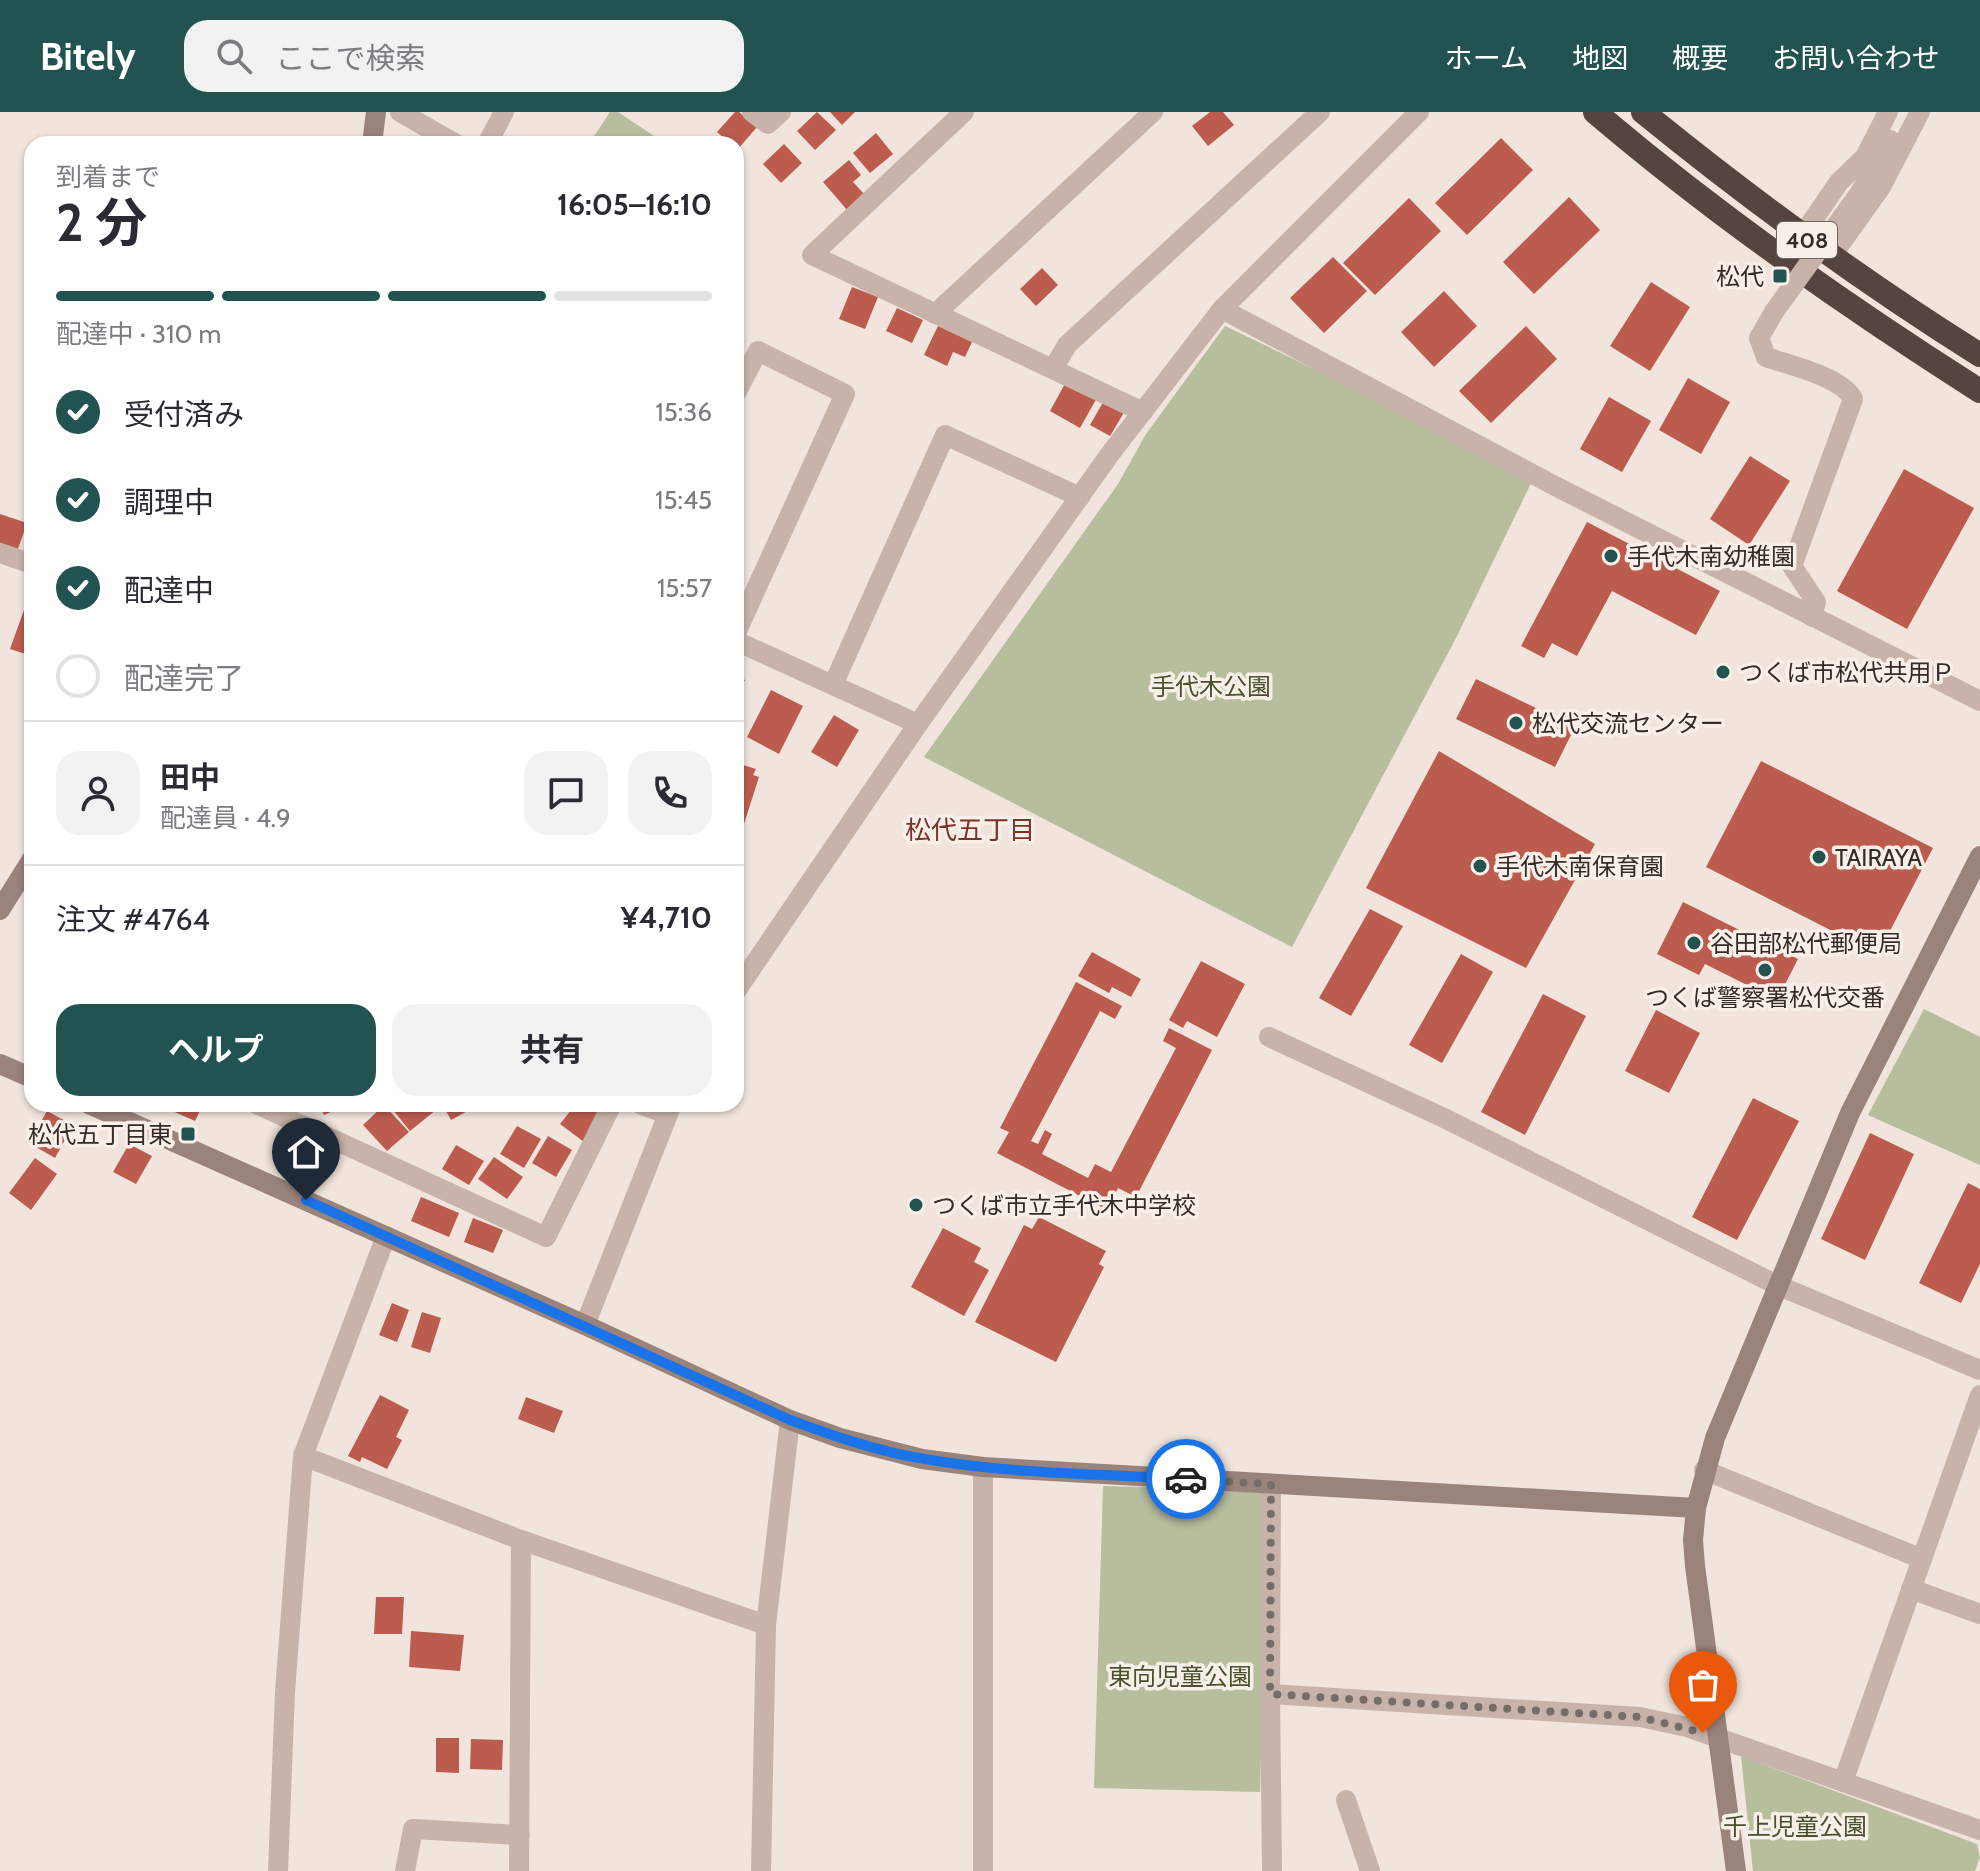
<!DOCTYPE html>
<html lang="ja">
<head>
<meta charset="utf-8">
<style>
  body { margin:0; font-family:Cabin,"Noto Sans JP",sans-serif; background:#f2f2f3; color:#2b2b33; height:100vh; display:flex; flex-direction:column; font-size:30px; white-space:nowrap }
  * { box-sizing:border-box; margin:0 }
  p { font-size:26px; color:#7c7c81 }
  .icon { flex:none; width:44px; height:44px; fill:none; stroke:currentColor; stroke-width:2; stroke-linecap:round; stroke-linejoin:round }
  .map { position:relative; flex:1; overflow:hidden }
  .panel { position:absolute; left:24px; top:24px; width:720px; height:976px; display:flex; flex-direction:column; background:#fff; border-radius:24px; box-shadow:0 2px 6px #0004 }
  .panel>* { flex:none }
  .pin { position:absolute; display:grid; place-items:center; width:68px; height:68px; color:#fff; margin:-82px -34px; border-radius:50% 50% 50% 0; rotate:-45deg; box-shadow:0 0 8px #0007 }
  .pin .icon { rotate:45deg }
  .courier { position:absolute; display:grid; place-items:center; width:80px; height:80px; margin:-40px; border:6px solid #1a73e8; border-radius:50%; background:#fff; color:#222; box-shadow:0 2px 10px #0007 }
  .headline em { font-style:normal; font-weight:700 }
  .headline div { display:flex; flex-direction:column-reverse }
  .headline { display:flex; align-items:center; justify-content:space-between; height:136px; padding:0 32px }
  h1 { font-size:52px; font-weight:700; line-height:60px }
  .bar { display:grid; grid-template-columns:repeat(4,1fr); gap:12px 8px; align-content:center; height:96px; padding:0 32px }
  .bar i { height:10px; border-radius:6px; background:#e1e1e2 }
  .bar .current { background:#225350 }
  .bar p { grid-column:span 4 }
  .line { display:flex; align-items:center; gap:20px; padding:0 32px; border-top:2px solid #e1e1e2 }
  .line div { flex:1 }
  .round { display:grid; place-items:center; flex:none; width:84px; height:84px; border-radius:24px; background:#f2f2f3 }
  ol { padding:0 32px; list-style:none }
  li { display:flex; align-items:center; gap:24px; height:88px }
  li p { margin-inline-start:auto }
  li .icon { padding:8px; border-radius:50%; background:#225350; color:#fff; stroke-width:4 }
  li:last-child { color:#7c7c81 }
  li i { width:44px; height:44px; border:4px solid #e1e1e2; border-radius:50% }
  .primary-button { display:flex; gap:16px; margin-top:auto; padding:16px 32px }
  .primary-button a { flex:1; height:92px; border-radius:24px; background:#225350; color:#fff; font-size:32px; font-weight:700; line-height:92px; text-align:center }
  .primary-button a+a { background:#f2f2f3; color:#2b2b33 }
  header { display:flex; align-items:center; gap:48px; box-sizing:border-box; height:112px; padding:0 40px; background:#225350; color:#fff }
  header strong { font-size:38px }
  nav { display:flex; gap:44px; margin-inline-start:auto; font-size:28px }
  .search { width:560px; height:72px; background:#f2f2f3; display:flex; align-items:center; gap:20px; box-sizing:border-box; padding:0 28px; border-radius:24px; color:#7c7c81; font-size:30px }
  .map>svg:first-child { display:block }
</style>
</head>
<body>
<header>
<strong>Bitely</strong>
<div class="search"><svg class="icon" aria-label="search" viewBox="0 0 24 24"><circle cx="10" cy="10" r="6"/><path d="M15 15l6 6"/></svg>ここで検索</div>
<nav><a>ホーム</a><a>地図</a><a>概要</a><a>お問い合わせ</a></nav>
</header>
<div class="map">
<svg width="1980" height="1759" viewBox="0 0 1980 1759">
  <rect width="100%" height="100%" fill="#f0e4dc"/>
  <g fill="#b7be9e">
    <polygon points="610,0 618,0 666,32 589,32"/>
    <polygon points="1225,214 1535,363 1456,526 1292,835 924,645 1118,372 1146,322"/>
    <polygon points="1924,897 1980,925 1980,1053 1868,1003"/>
    <polygon points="1103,1374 1268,1378 1260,1680 1094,1676"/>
    <polygon points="1741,1644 1977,1732 1980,1745 1975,1759 1753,1759"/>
  </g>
  <g fill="#bc5c4f">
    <polygon points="735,0 739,0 757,15 738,37 736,32 731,32 717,20"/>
    <polygon points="817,0 836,18 815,38 797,19"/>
    <polygon points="830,0 855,0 842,13"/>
    <polygon points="1210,0 1223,0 1234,13 1208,34 1192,14"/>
    <polygon points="876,21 893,42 870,61 853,41"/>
    <polygon points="1501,26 1533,58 1467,123 1435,91"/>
    <polygon points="784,32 802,51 781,71 763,52"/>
    <polygon points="849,48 861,63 853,70 866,84 848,99 823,70"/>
    <polygon points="1569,85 1600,118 1534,182 1503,150"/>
    <polygon points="1409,86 1441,119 1375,183 1343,151"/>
    <polygon points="1333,145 1367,179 1324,221 1290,186"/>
    <polygon points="1042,156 1058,173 1036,194 1020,177"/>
    <polygon points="1651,170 1690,195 1650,259 1610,234"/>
    <polygon points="852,175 878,185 865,217 839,207"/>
    <polygon points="1444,179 1477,214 1434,255 1401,220"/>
    <polygon points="897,196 923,208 912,231 886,219"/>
    <polygon points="938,214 972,230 965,245 953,240 947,254 924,243"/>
    <polygon points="1526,214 1557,247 1491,311 1459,279"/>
    <polygon points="1688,266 1730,290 1701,342 1659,318"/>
    <polygon points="1067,268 1098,284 1080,316 1050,299"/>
    <polygon points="1106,285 1126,297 1110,324 1090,313"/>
    <polygon points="1609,285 1651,309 1622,360 1580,337"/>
    <polygon points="1750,344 1790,369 1749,433 1710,407"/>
    <polygon points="1904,357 1974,396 1907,517 1837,479"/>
    <polygon points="0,402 27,411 18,437 0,431"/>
    <polygon points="1587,410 1720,479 1696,523 1612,479 1577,544 1552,531 1544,546 1521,534"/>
    <polygon points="24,498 32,501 32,544 10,537"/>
    <polygon points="736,564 745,568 736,584"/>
    <polygon points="1476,567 1575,615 1555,655 1456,607"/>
    <polygon points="771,578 803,594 779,642 747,625"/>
    <polygon points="834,603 859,618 837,655 811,640"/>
    <polygon points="1439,639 1595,732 1526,856 1366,776"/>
    <polygon points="1761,649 1933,736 1878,842 1706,755"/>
    <polygon points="737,651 756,657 753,663 759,665 742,718 736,716"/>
    <polygon points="1683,790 1798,847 1777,888 1705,852 1699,863 1657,842"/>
    <polygon points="1370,797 1403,814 1351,904 1319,886"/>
    <polygon points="1092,840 1141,867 1131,885 1112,875 1109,881 1078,864"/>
    <polygon points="1461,842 1493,860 1442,951 1409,933"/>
    <polygon points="1201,849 1245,872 1217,925 1187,909 1183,916 1169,908"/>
    <polygon points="32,869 32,895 31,895 25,871"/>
    <polygon points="1076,870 1122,894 1115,907 1100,899 1031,1029 1038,1032 1045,1018 1052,1022 1042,1042 1088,1066 1095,1052 1111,1060 1176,936 1163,929 1169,916 1212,938 1136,1085 1118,1076 1107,1098 997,1041 1009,1020 1000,1016"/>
    <polygon points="1543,882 1586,904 1525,1023 1481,1000"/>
    <polygon points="1656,898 1700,921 1669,981 1625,959"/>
    <polygon points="1753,986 1799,1009 1737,1128 1692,1105"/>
    <polygon points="171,992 203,992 195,1009 168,997"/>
    <polygon points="319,992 349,992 324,1003"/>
    <polygon points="401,992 432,992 436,998 410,1019 393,998"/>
    <polygon points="442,992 473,992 475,995 451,1008"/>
    <polygon points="576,992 589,992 604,1004 584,1030 560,1012"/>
    <polygon points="384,993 409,1020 387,1039 363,1013"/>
    <polygon points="47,999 73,1013 55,1046 29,1031"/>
    <polygon points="517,1014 541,1027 524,1056 500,1042"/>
    <polygon points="1870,1021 1914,1042 1865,1148 1821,1127"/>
    <polygon points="548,1024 572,1038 556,1065 532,1051"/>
    <polygon points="129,1032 152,1044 136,1072 113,1060"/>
    <polygon points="456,1033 484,1049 469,1073 442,1057"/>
    <polygon points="494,1045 523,1065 507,1087 478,1067"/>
    <polygon points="35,1046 57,1062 31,1098 9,1081"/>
    <polygon points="1968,1071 1980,1077 1980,1152 1961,1191 1919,1171"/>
    <polygon points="421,1085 459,1101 449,1125 411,1109"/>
    <polygon points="1039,1105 1106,1139 1099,1152 1104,1155 1056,1250 975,1210 1024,1113 1032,1117"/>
    <polygon points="473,1106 503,1118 493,1141 464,1130"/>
    <polygon points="943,1116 981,1136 974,1150 989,1158 964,1204 911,1175"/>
    <polygon points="392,1191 409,1198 397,1230 379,1223"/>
    <polygon points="422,1200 441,1206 430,1241 411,1235"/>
    <polygon points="380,1283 409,1298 396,1325 402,1328 387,1357 362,1345 360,1350 348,1344"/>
    <polygon points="526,1285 563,1299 554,1321 518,1307"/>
    <polygon points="376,1485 404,1485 402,1522 374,1522"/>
    <polygon points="411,1519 464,1523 460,1559 409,1555"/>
    <polygon points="436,1626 459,1626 459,1661 436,1660"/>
    <polygon points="471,1627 503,1628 502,1658 470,1657"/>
  </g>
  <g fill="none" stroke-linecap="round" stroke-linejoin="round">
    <g stroke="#c7b3a9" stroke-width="20">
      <polyline points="400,0 456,32"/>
      <polyline points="752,0 768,12 781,0"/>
      <polyline points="964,0 812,143 1143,300"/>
      <polyline points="487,32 504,0"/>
      <polyline points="1861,79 1890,28"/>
      <polyline points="1802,124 1839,70 1865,45 1888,0"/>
      <polyline points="1831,145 1881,75 1920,0"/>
      <polyline points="1222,197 1555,374 1980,589"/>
      <path d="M1774 200 1759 226 1766 245C1789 253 1842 265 1853 287L1792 454 1816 490 1812 505"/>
      <polyline points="935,202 1153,0"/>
      <polyline points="1053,257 1067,233 1320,0"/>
      <polyline points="736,281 758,239 845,282 736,521"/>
      <polyline points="0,441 32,452"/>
      <polyline points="736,529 918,612"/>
      <polyline points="833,573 945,323 1080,385"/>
      <polyline points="736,879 918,612 1110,342 1222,197 1419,0"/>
      <polyline points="1269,925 1444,1006 1777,1173 1980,1258"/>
      <polyline points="256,992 546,1125 612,992"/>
      <polyline points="640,992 667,1002"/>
      <polyline points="585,1213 672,992"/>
      <polyline points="303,1344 521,1428 766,1513"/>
      <polyline points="983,1355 983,1759"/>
      <polyline points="1704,1358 1922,1447"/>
      <polyline points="1271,1372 1270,1582 1640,1605 1687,1615 1980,1718"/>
      <polyline points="1911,1477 1980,1502"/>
      <polyline points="1270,1582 1272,1759"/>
      <polyline points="1843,1670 1980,1283"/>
      <polyline points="1346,1688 1370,1759"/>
      <polyline points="278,1759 285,1580 303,1344 386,1124"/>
      <polyline points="405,1759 413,1717 520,1723"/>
      <polyline points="519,1759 521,1428"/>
      <polyline points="761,1759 766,1513 790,1308"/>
    </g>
    <g stroke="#9a837b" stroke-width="20">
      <polyline points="372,32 376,0"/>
      <polyline points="0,798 32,747"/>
      <polyline points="0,952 32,966"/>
      <polyline points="89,992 585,1213 790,1308 840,1326 922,1347 983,1355 1696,1396"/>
      <polyline points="1736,1759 1695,1454 1693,1428 1696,1396 1715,1326 1850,1001 1980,744"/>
    </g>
    <g stroke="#554440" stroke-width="24">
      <path d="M1595 0C1716 103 1846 194 1980 279"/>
      <path d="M1643 0C1751 88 1862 169 1980 243"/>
    </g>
    <polyline stroke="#c7b3a9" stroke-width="20" points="1774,200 1861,79"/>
  </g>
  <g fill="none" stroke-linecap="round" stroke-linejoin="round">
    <polyline stroke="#766c68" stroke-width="8" stroke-dasharray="0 14.4" points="1186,1367 1271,1372 1270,1582 1640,1605 1703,1621"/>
    <path stroke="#1a73e8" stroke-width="10" d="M306 1088 790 1308C834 1324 879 1340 925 1347 1010 1362 1099 1362 1186 1367"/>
  </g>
  <g fill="#225350" stroke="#f8efe8" stroke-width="3">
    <rect x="1772" y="156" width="16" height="16" rx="4"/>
    <circle cx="1611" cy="444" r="8"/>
    <circle cx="1723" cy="560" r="8"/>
    <circle cx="1516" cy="611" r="8"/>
    <circle cx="1819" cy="745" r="8"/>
    <circle cx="1480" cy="754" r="8"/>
    <circle cx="1694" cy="831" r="8"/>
    <circle cx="1765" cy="858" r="8"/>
    <rect x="180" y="1014" width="16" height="16" rx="4"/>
    <circle cx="916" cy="1093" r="8"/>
  </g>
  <g text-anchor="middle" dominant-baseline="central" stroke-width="7" stroke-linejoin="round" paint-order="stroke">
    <rect fill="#f8efe8" stroke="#706662" stroke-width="2" x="1777" y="110" width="60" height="36" rx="6"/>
    <g font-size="22" font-weight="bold" fill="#352b29">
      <text x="1807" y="128">408</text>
    </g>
    <g font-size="24" fill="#352b29" stroke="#f8efe8" text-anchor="start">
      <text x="1764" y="164" text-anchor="end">松代</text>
      <text x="1627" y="444">手代木南幼稚園</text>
      <text x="1739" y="560">つくば市松代共用Ｐ</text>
      <text x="1532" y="611">松代交流センター</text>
      <text x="1835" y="745">TAIRAYA</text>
      <text x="1496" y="754">手代木南保育園</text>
      <text x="1710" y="831">谷田部松代郵便局</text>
      <text x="1765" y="885" text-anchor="middle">つくば警察署松代交番</text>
      <text x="172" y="1022" text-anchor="end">松代五丁目東</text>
      <text x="932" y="1093">つくば市立手代木中学校</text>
    </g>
    <g font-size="24" fill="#49512e" stroke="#f8efe8">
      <text x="1211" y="574">手代木公園</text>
      <text x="1180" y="1564">東向児童公園</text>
      <text x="1795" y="1714">千上児童公園</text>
    </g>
    <g font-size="26" fill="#7d3228" stroke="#f8efe8">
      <text x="970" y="718">松代五丁目</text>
    </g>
  </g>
</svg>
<div class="pin" style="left:1703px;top:1621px;background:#ea580c"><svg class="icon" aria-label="bag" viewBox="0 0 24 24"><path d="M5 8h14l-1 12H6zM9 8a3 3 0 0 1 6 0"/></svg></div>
<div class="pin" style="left:306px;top:1088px;background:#1f2937"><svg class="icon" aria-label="home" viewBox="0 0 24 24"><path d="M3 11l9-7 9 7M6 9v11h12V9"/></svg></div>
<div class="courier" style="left:1186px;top:1367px"><svg class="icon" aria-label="car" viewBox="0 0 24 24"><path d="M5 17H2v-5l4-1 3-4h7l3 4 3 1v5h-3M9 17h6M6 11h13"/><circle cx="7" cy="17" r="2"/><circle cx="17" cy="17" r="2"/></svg></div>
<section class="panel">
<div class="headline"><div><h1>2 分</h1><p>到着まで</p></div><em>16:05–16:10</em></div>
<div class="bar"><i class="current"></i><i class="current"></i><i class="current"></i><i></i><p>配達中 · 310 m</p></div>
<ol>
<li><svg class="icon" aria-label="check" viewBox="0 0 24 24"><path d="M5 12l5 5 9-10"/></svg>受付済み<p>15:36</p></li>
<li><svg class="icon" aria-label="check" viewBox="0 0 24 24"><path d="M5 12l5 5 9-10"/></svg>調理中<p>15:45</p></li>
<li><svg class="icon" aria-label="check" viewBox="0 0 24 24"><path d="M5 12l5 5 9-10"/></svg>配達中<p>15:57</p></li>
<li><i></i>配達完了</li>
</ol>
<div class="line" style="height:144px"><a class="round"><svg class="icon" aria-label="person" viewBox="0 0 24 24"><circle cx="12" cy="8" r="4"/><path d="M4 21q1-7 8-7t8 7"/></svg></a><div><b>田中</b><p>配達員 · 4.9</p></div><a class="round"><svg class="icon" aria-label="chat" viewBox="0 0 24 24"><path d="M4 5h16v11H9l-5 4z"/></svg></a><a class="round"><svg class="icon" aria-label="phone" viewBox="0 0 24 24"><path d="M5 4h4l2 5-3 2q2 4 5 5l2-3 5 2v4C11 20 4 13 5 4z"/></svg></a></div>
<div class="line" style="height:104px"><div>注文 #4764</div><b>¥4,710</b></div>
<div class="primary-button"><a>ヘルプ</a><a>共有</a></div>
</section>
</div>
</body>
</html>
